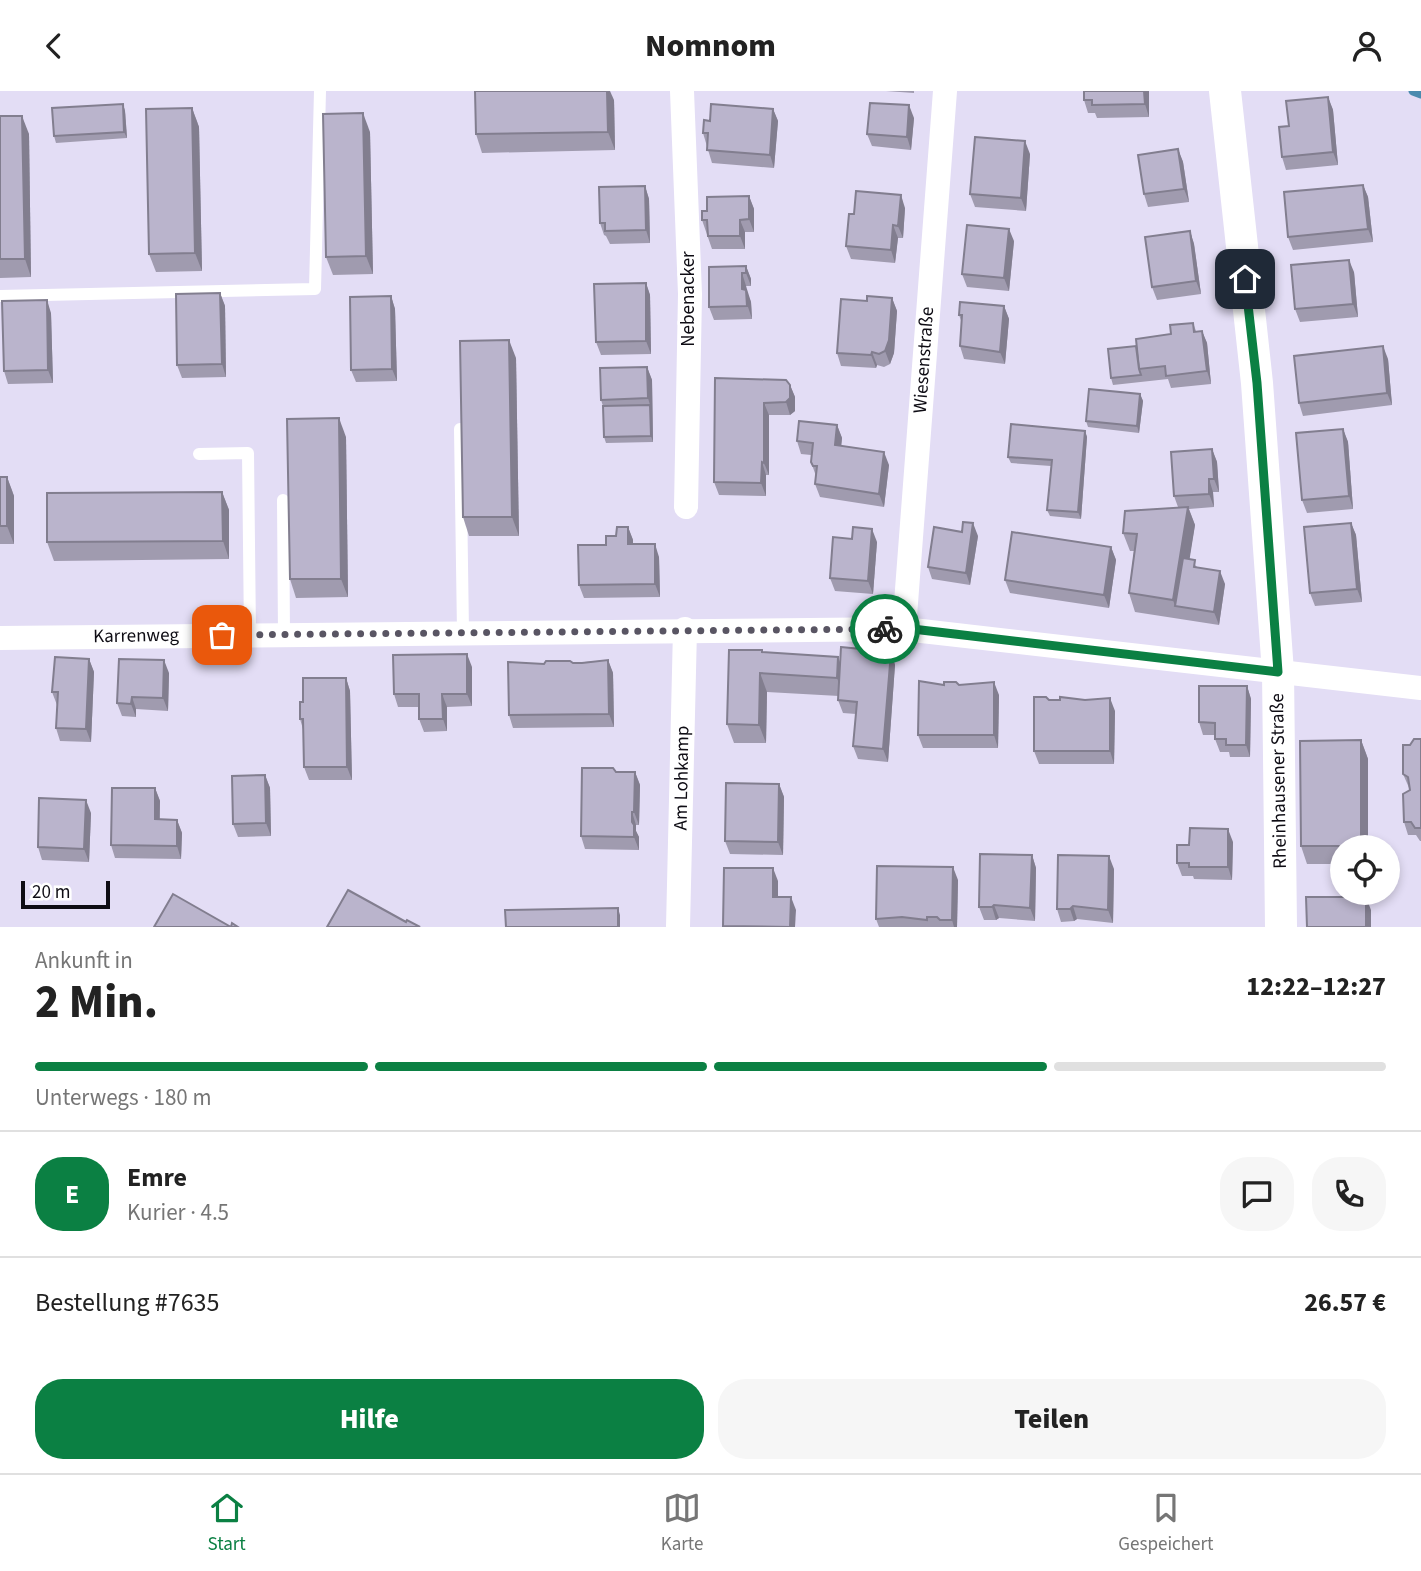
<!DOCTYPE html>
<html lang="de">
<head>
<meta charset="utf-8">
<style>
  body { margin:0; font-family:"Source Sans 3",sans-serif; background:#f6f6f6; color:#222; height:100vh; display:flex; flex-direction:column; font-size:26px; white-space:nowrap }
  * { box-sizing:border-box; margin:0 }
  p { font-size:23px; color:#767676 }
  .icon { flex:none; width:38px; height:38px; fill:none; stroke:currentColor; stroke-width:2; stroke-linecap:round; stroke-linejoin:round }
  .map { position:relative; height:836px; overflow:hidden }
  .sheet { display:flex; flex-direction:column; background:#fff; flex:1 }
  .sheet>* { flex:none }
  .tools { position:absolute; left:1330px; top:744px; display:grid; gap:14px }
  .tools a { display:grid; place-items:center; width:70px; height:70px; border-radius:50%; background:#fff; box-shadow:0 4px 10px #0003; font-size:35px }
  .scale { position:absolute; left:21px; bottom:18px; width:89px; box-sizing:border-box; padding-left:7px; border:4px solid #0e0c14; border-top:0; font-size:19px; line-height:24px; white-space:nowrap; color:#0e0c14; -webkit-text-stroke:5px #fff; paint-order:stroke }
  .pin { position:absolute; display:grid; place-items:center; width:60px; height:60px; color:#fff; margin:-30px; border-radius:14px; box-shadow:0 4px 10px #0006 }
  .courier { position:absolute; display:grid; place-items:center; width:70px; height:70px; margin:-35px; border:5px solid #0b8043; border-radius:50%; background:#fff; color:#222; box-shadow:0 2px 9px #0007 }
  .head em { font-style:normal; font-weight:800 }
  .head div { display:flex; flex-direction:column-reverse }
  .head { display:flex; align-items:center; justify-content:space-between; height:119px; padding:0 35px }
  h1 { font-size:46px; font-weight:800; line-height:52px }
  .bar { display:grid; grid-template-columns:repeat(4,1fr); gap:10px 7px; align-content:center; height:84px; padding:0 35px }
  .bar i { height:9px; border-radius:5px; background:#e0e0e0 }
  .bar .current { background:#0b8043 }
  .bar p { grid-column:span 4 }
  .line { display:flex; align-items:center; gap:18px; padding:0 35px; border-top:2px solid #e0e0e0 }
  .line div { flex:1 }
  .round { display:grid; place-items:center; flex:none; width:74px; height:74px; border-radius:28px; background:#f6f6f6 }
  .primary-button { display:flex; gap:14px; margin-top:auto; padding:14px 35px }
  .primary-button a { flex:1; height:80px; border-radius:28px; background:#0b8043; color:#fff; font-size:28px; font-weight:800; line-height:80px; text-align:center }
  .primary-button a+a { background:#f6f6f6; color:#222 }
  header { display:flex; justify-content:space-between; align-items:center; height:91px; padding:0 35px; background:#fff; font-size:32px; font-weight:800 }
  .menu { display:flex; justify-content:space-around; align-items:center; height:98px; border-top:2px solid #e0e0e0; background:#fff; font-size:19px; color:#767676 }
  .menu a { display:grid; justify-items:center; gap:4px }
  .menu .current { color:#0b8043 }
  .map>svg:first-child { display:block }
</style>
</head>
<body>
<header><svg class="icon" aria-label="back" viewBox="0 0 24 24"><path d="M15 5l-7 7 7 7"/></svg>Nomnom<svg class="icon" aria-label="person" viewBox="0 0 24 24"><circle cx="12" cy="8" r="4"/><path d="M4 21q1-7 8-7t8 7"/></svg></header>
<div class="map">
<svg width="1421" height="836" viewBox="0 0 1421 836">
  <rect width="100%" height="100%" fill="#e3ddf5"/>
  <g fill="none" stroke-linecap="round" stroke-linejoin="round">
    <polyline stroke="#4a8baf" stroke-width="9" points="1413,0 1421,3"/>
    <g stroke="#fff" stroke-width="12">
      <polyline points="0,205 315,198 320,0"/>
      <polyline points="460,338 463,541"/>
      <polyline points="199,363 248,362 250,544"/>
      <polyline points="283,409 284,544"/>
    </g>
    <g stroke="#fff" stroke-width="24">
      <polyline points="682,0 690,203 686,416"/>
      <polyline points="904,538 945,0"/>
      <polyline points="0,547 904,538 1421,597"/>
      <polyline points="678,836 685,538"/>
    </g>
    <polyline stroke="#fff" stroke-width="32" points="1225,0 1257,292 1278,581 1281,836"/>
  </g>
  <g fill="#a09baf">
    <polygon points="886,0 914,0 914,2"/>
    <polygon points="1084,0 1149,0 1149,26 1097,27 1095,22 1088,22 1084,9"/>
    <polygon points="1328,6 1333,19 1338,74 1286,79 1282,66 1289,35"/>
    <polygon points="614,9 615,59 482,62 476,43"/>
    <polygon points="123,13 125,20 127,47 56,52 54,45"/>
    <polygon points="192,17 199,36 202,180 156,181 149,163"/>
    <polygon points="773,18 778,30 774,77 712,72 703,42 710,30"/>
    <polygon points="0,25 29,43 31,186 0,187"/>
    <polygon points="914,27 911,59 872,55 867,43"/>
    <polygon points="370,41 373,183 333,184 326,166"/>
    <polygon points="1178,58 1183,71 1189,111 1148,116 1144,103"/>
    <polygon points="1030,63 1026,120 975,116 970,103"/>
    <polygon points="1363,94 1368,106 1373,151 1293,159 1288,146"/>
    <polygon points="645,95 649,108 650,152 610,153 606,145 604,144 600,132"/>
    <polygon points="749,105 754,118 754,141 745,141 745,158 712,158 702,129 707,120"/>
    <polygon points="905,117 903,147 898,147 895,172 851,168 846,155 854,123"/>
    <polygon points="1190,140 1194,153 1201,203 1157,209 1152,196"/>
    <polygon points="1014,150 1009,200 967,196 962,183"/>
    <polygon points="746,175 751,188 751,195 746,195 746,199 751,211 752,228 714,229 709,216"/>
    <polygon points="1354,181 1358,226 1300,231 1295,218"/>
    <polygon points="646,192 650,204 651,263 601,264 596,251"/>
    <polygon points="220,202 225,215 226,286 182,287 177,274"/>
    <polygon points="391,205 395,218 397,290 356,291 351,279"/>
    <polygon points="892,207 897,220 894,262 890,273 884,276 877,274 876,277 841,275 837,262 867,210"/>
    <polygon points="1004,215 1009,228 1005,273 964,268 960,255 962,232 959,224"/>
    <polygon points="51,222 53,292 8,293 4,280"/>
    <polygon points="1193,232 1196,240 1202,240 1207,252 1211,293 1171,297 1168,288 1113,294 1111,287 1136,255 1171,243"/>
    <polygon points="516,267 519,445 469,445 463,426"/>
    <polygon points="1388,268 1392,314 1303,325 1299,312"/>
    <polygon points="647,276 652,289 653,351 606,352 604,346 603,315 601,309"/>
    <polygon points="715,287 790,294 795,306 795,320 790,324 769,324 769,384 766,384 766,405 719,404 714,391"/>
    <polygon points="1140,303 1143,310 1139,342 1088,336 1086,330"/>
    <polygon points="837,334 842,347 841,355 889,374 884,416 820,406 815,393 816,385 811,371 811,364 801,363 797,350"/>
    <polygon points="1343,338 1348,351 1353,418 1307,422 1302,409"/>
    <polygon points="1085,340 1087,346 1081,428 1050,425 1047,419 1051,375 1011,372 1008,366"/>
    <polygon points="346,346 348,506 296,507 290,488"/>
    <polygon points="1212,358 1217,371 1219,401 1213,401 1214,416 1189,418 1195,434 1189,468 1198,477 1225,493 1219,534 1135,521 1129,502 1134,460 1130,460 1123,442 1178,416 1174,405"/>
    <polygon points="0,386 7,386 14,405 14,453 0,453"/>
    <polygon points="222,401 229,419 229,468 54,470 47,451"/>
    <polygon points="1351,432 1356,444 1362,511 1315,515 1310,502"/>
    <polygon points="628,436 633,449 633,453 659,466 660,506 584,507 579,494 616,445"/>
    <polygon points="978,445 970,494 932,488 928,476"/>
    <polygon points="852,448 877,451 873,503 835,500 830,487"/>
    <polygon points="1111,456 1116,469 1109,517 1010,502 1005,489"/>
    <polygon points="762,559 762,562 840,572 891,561 895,574 888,671 858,668 853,655 856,623 843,622 838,609 839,605 767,601 766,652 734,652 727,633"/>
    <polygon points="89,568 94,581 91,651 60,650 56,637 57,614 52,601"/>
    <polygon points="608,569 613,582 614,636 513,637 509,624 573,572"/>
    <polygon points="472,576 472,615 447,616 447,640 424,641 419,628 419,616 398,616 394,603"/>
    <polygon points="169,582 168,620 136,618 136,626 122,625 117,612"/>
    <polygon points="346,587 350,600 352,689 309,689 304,676 303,638 300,628 303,611"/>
    <polygon points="944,594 959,594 999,604 998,657 923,657 918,644"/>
    <polygon points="1247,595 1251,608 1250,666 1230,666 1229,661 1220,661 1215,648 1215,644 1203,644 1199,631"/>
    <polygon points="1049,609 1115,620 1114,673 1039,673 1034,660"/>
    <polygon points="1421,648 1421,750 1420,750 1416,744 1408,744 1404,731 1410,699 1403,683 1410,654"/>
    <polygon points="1361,649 1368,668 1368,756 1342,756 1342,773 1307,773 1301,755"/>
    <polygon points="616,681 635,681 640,694 639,734 636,734 636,740 639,746 639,759 585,758 581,745"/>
    <polygon points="265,684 270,697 271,745 238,746 233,733"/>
    <polygon points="779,693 784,706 783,764 730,763 725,750"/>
    <polygon points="155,697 160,710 160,729 177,729 182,742 181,768 115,767 111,754"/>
    <polygon points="91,722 89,771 42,769 38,756"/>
    <polygon points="1233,751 1232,789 1194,788 1193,785 1182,785 1177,772 1189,754"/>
    <polygon points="1032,764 1036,777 1035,830 999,827 996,829 984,829 979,816"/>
    <polygon points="1114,778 1113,832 1077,828 1074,830 1061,831 1057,818"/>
    <polygon points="958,789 957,836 879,836 876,828"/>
  </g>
  <g fill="#827e8f">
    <polygon points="607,0 610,0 614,9 615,59 608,41"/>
    <polygon points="1144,0 1149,0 1149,26 1145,13"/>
    <polygon points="1328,6 1333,19 1338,74 1333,61"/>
    <polygon points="123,13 125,20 127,47 124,41"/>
    <polygon points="909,14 914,27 911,59 907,46"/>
    <polygon points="192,17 199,36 202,180 195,162"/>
    <polygon points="773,18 778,30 774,77 770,64"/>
    <polygon points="363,22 370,41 373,183 366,165"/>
    <polygon points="22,25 29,43 31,186 25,168"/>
    <polygon points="1025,50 1030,63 1026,120 1021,107"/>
    <polygon points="1178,58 1183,71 1189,111 1184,98"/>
    <polygon points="1363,94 1368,106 1373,151 1368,138"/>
    <polygon points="645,95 649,108 650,152 646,139"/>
    <polygon points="901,104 905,117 903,147 898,135"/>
    <polygon points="749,105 754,118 754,141 749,128"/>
    <polygon points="740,129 745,141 745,158 740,145"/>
    <polygon points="893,134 898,147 895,172 891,159"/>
    <polygon points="1009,138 1014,150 1009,200 1004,187"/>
    <polygon points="1190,140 1194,153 1201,203 1196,190"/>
    <polygon points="1349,169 1354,181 1358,226 1353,213"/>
    <polygon points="746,175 751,188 751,195 746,182"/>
    <polygon points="742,182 751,211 752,228 742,198"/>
    <polygon points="646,192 650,204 651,263 646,250"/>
    <polygon points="220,202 225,215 226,286 222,273"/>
    <polygon points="391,205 395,218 397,290 392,278"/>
    <polygon points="892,207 897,220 894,262 890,273 885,260"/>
    <polygon points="47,209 51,222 53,292 48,279"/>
    <polygon points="1004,215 1009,228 1005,273 1000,261"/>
    <polygon points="1202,240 1207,252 1211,293 1207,280"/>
    <polygon points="509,249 516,267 519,445 512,426"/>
    <polygon points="1383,255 1388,268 1392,314 1387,302"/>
    <polygon points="872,261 877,274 876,277 871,264"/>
    <polygon points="647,276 652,289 653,351 651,345 650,314 648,307"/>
    <polygon points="790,294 795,306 795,320 790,324 786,311"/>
    <polygon points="1140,303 1143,310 1139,342 1137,335"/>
    <polygon points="764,312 769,324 769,384 764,372"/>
    <polygon points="339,327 346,346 348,506 341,488"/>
    <polygon points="837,334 842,347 840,367 835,354"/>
    <polygon points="1343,338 1348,351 1353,418 1349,405"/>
    <polygon points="1085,340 1087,346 1081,428 1078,421"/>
    <polygon points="1212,358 1217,371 1219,401 1214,388"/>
    <polygon points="884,361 889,374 884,416 879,403"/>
    <polygon points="762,371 766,384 766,405 761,392"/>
    <polygon points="7,386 14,405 14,453 7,435"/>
    <polygon points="1209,388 1213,401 1214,416 1209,403"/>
    <polygon points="222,401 229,419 229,468 223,450"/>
    <polygon points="1188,416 1195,434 1182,516 1175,515 1173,509"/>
    <polygon points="973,432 978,445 970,494 966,482"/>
    <polygon points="1351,432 1356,444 1362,511 1357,498"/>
    <polygon points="628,436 633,449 633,466 628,453"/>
    <polygon points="872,438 877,451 873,503 868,490"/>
    <polygon points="655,453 659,466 660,506 655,493"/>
    <polygon points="1111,456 1116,469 1109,517 1104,504"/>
    <polygon points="1220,480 1225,493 1219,534 1214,521"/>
    <polygon points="891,561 895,574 888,671 883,658"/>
    <polygon points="467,563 472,576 472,615 467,603"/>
    <polygon points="838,566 845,585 844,606 837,587"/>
    <polygon points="89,568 94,581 91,651 86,638"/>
    <polygon points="164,569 169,582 168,620 163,607"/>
    <polygon points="608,569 613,582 614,636 609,623"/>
    <polygon points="760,582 767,601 766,652 759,634"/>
    <polygon points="346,587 350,600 352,689 347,676"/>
    <polygon points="994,591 999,604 998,657 994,644"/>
    <polygon points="1247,595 1251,608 1250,666 1246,654"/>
    <polygon points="442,603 447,616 447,640 443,628"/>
    <polygon points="132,606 136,618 136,626 131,613"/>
    <polygon points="1110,607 1115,620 1114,673 1110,660"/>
    <polygon points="1361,649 1368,668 1368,756 1362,756 1361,755"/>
    <polygon points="635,681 640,694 639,734 634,721"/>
    <polygon points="265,684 270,697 271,745 266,732"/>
    <polygon points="779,693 784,706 783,764 778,751"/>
    <polygon points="155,697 160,710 159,741 155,728"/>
    <polygon points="86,709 91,722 89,771 84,758"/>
    <polygon points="632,721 636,734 636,740 639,746 639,759 634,746 632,731"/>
    <polygon points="177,729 182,742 181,768 177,755"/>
    <polygon points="1228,738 1233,751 1232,789 1228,776"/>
    <polygon points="1032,764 1036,777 1035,830 1030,817"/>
    <polygon points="1109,765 1114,778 1113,832 1108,819"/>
    <polygon points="953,776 958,789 957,836 954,836 952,829"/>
    <polygon points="773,777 778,790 778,819 773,806"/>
    <polygon points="791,806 796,819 795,836 790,836"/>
    <polygon points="1366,806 1371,819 1371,836 1366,836"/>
    <polygon points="994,814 999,827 996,829 992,816"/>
    <polygon points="1073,815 1077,828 1074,830 1070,818"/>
    <polygon points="618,817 620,824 620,836 618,836"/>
  </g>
  <g fill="#bab4cc" stroke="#827e8f" stroke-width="2">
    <polygon points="475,0 607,0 608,41 476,43"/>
    <polygon points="1084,0 1144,0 1145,13 1092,14 1092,9 1084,9"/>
    <polygon points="1328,6 1333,61 1282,66 1279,36 1289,35 1286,10"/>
    <polygon points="870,12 909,14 907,46 867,43"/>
    <polygon points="123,13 124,41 54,45 52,17"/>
    <polygon points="711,13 773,18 770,64 707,59 708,42 703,42 704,29 710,30"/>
    <polygon points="192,17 195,162 149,163 146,18"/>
    <polygon points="363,22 366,165 326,166 323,23"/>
    <polygon points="0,25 22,25 25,168 0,168"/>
    <polygon points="975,46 1025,50 1021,107 970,103"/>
    <polygon points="1178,58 1184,98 1144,103 1138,64"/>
    <polygon points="1363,94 1368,138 1288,146 1284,101"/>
    <polygon points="645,95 646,139 605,140 605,132 600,132 599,96"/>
    <polygon points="856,100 901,104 898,135 893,134 891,159 846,155 849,123 854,123"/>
    <polygon points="749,105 749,128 740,129 740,145 708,145 707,129 702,129 702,120 707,120 707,106"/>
    <polygon points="967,134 1009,138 1004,187 962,183"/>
    <polygon points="1190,140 1196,190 1152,196 1145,146"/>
    <polygon points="1349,169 1353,213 1295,218 1291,174"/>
    <polygon points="746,175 746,182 742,182 742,198 746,199 747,215 709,216 709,176"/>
    <polygon points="646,192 646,250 596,251 594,193"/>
    <polygon points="220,202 222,273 177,274 176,203"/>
    <polygon points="391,205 392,278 351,279 350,206"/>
    <polygon points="867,205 892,207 889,249 885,260 879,263 872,261 871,264 837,262 841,208 867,210"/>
    <polygon points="47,209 48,279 4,280 2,210"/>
    <polygon points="960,211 1004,215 1000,261 960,255 962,224 959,224"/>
    <polygon points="1193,232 1194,241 1202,240 1207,280 1166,285 1165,275 1139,278 1136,248 1171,243 1170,234"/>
    <polygon points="509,249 512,426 463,426 460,250"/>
    <polygon points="1136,255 1139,278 1141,284 1111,287 1108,258"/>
    <polygon points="1383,255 1387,302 1299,312 1294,265"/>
    <polygon points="647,276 648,307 601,309 600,277"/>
    <polygon points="715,287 786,289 790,294 790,307 786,311 764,312 764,372 762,371 761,392 714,391"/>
    <polygon points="1089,298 1140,303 1137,335 1086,330"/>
    <polygon points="650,314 651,345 604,346 603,315"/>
    <polygon points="339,327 341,488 290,488 287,328"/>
    <polygon points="799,330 837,334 835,354 884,361 879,403 815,393 817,375 813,375 811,371 813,352 797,350"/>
    <polygon points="1011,333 1085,340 1078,421 1047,419 1052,369 1008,366"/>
    <polygon points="1343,338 1349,405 1302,409 1296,342"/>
    <polygon points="1212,358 1214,388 1209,388 1209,403 1174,405 1171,361"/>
    <rect x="0" y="386" width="7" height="49"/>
    <polygon points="222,401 223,450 47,451 47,402"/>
    <polygon points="1188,416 1173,509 1129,502 1137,443 1123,442 1125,420"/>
    <polygon points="963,431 973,432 966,482 928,476 934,436 962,441"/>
    <polygon points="1351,432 1357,498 1310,502 1304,436"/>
    <polygon points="617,436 628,436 628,453 655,453 655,493 579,494 578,454 606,454 606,445 616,445"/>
    <polygon points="853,436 872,438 868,490 830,487 833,446 852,448"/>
    <polygon points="1012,441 1111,456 1104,504 1005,489"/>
    <polygon points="1183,467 1195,469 1194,476 1220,480 1214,521 1175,515"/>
    <polygon points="841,556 891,561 883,658 853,655 857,611 838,609"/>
    <polygon points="729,559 762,559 762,561 838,566 837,587 760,582 759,634 727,633"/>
    <polygon points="467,563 467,603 442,603 443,628 419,628 419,603 394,603 393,564"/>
    <polygon points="55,566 89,568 86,638 56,637 58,601 52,601"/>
    <polygon points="119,568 164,569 163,607 132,606 131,613 117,612"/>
    <polygon points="608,569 609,623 509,624 508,571 544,573 546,570 570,570 573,572 582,572"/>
    <polygon points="303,587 346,587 347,676 304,676 303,628 300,628 300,611 303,611"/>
    <polygon points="919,590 944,594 944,591 956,591 959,594 994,591 994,644 918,644"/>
    <polygon points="1199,595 1247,595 1246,654 1226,654 1226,648 1215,648 1215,632 1199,631"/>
    <polygon points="1034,606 1046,606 1049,609 1060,609 1060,606 1085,609 1110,607 1110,660 1034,660"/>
    <polygon points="1414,648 1421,648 1421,737 1415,737 1411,731 1404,731 1403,703 1410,699 1408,686 1403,683 1403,654 1410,654"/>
    <polygon points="1361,649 1361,755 1301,755 1300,650"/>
    <polygon points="582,677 613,677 616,681 635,681 634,721 632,721 632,731 634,734 634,746 581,745"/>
    <polygon points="265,684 266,732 233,733 232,685"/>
    <polygon points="726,692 779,693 778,751 725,750"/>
    <polygon points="112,697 155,697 155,728 177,729 177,755 111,754"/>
    <polygon points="39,707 86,709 84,758 38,756"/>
    <polygon points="1190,737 1228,738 1228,776 1189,776 1189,772 1177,772 1177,754 1189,754"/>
    <polygon points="980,763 1032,764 1030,817 994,814 992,816 979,816"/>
    <polygon points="1058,764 1109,765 1108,819 1073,815 1070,818 1057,818"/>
    <polygon points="877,775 953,776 952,829 940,829 937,826 927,826 927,829 902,826 876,828"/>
    <polygon points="724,777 773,777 773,806 791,806 790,836 723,835"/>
    <polygon points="348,799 406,831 407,829 420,836 327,836"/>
    <polygon points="173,803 231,836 232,832 238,836 154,836"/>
    <polygon points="1306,806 1366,806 1366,836 1307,836"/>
    <polygon points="618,817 618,836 506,836 505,819"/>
  </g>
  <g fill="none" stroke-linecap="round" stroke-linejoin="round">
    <polyline stroke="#595563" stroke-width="7" stroke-dasharray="0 12.6" points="222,544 885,538"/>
    <polyline stroke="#0b8043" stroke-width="9" points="885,538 904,537 1278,581 1257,292 1245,188"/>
  </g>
  <g text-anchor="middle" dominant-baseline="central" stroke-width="5" stroke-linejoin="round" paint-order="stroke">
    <g font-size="19" fill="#0e0c14" stroke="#fff">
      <text transform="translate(688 208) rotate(-90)">Nebenacker</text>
      <text transform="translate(924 269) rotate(-86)">Wiesenstraße</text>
      <text transform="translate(136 545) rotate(-1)">Karrenweg</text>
      <text transform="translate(682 687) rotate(-89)">Am Lohkamp</text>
      <text transform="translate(1279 690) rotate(-91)">Rheinhausener Straße</text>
    </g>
  </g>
</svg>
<div class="tools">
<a><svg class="icon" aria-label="locate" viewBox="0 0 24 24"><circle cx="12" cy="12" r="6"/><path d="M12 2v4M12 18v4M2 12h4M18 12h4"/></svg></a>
</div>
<div class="scale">20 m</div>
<div class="pin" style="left:222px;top:544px;background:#ea580c"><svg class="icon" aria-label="bag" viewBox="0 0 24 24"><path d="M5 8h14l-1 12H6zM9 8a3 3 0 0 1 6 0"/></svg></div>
<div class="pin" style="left:1245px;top:188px;background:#1f2937"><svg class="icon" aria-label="home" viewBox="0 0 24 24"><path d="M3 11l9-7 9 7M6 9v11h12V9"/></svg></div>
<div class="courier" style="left:885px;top:538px"><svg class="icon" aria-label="bike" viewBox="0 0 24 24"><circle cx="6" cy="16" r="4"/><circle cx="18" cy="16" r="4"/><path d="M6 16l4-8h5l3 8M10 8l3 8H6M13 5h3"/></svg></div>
</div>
<section class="sheet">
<div class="head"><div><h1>2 Min.</h1><p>Ankunft in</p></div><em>12:22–12:27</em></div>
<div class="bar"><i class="current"></i><i class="current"></i><i class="current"></i><i></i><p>Unterwegs · 180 m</p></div>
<div class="line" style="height:126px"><b class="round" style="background:#0b8043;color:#fff">E</b><div><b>Emre</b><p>Kurier · 4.5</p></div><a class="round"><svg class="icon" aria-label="chat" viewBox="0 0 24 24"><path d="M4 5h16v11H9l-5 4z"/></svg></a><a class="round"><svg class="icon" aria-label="phone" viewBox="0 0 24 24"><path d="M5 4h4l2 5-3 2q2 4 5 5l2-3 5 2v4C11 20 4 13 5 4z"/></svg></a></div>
<div class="line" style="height:91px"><div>Bestellung #7635</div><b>26.57 €</b></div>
<div class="primary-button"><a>Hilfe</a><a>Teilen</a></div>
</section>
<nav class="menu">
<a class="current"><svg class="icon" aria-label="home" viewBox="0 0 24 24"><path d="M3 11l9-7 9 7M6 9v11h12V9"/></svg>Start</a>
<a><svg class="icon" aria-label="map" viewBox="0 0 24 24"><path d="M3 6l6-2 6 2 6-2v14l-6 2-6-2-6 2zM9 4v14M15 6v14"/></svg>Karte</a>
<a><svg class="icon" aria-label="saved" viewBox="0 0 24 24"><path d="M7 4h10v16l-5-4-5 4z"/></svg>Gespeichert</a>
</nav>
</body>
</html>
